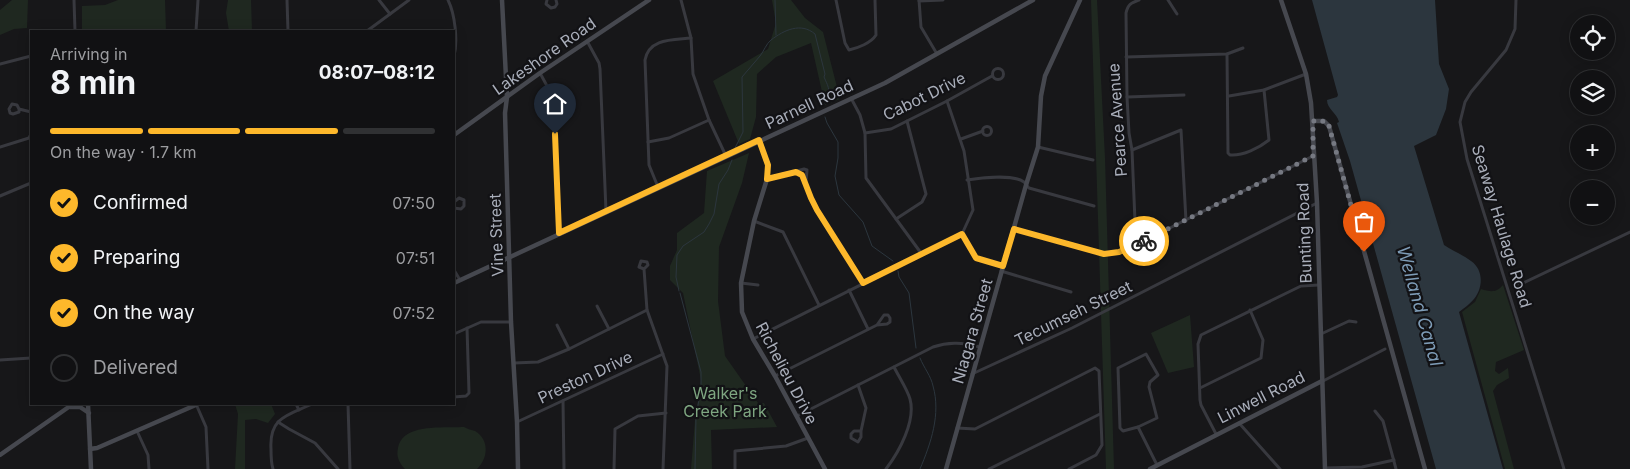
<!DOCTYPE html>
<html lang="en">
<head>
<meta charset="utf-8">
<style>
  body { margin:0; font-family:Inter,sans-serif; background:#1e1f21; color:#f1f3f6; height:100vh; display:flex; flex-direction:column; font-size:19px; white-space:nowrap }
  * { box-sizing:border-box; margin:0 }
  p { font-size:16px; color:#9c9da0 }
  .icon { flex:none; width:28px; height:28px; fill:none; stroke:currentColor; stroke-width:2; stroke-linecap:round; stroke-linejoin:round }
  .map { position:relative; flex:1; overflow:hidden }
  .side { position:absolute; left:30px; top:30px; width:425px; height:375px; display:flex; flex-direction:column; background:#111113; border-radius:0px; box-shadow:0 2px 12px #0003,0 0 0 1px #303133 }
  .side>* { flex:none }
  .tools { position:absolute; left:1570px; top:15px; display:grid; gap:10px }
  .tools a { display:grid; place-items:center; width:45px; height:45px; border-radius:50%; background:#111113; box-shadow:0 2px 12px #0003,0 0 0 1px #303133; font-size:25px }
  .pin { position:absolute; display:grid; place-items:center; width:42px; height:42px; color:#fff; margin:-51px -21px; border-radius:50% 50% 50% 0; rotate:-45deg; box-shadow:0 0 5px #0007 }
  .pin .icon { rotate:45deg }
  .courier { position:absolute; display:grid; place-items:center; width:50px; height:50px; margin:-25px; border:4px solid #fdb82b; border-radius:50%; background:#fff; color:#222; box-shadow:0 1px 6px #0007 }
  .headline em { font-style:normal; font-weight:700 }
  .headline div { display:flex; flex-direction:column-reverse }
  .headline { display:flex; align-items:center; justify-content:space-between; height:85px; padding:0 20px }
  h1 { font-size:32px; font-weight:700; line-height:38px }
  .bar { display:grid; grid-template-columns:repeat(4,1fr); gap:8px 5px; align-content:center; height:60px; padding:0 20px }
  .bar i { height:6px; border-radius:4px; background:#303133 }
  .bar .current { background:#fdb82b }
  .bar p { grid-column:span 4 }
  ol { padding:0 20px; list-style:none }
  li { display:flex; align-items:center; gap:15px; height:55px }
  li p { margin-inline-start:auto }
  li .icon { padding:5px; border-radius:50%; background:#fdb82b; color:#111; stroke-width:4 }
  li:last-child { color:#9c9da0 }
  li i { width:28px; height:28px; border:2px solid #303133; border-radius:50% }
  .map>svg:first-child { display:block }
</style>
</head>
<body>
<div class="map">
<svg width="1630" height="469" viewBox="0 0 1630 469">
  <rect width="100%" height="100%" fill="#171719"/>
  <g fill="#1f2820">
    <polygon points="12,0 28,0 27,28 14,29 0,35 0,10"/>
    <polygon points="118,0 165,0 166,31 82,31 82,6 105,5"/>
    <polygon points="228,0 251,0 252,31 229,31 226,13"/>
    <polygon points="772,0 791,0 805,18 823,32 840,99 825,105 811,43 776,57 757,74 756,117 750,139 739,144 713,81 768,49 776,23"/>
    <polygon points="1091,0 1097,0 1105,158 1114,469 1106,469"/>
    <polygon points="749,153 742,183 719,247 718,301 725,356 758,403 764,403 777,427 711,430 712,469 691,469 695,420 701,380 683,293 670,280 670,266 677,250 677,233 704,213 707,171"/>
    <path d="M1503 285 1524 350 1496 362 1495 371 1499 374 1508 368 1509 378 1497 385 1493 391 1514 469H1505L1462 312 1475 302 1481 289C1491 292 1496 293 1503 285Z"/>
    <polygon points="1190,315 1194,367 1168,373 1151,333"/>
    <polygon points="235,404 271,404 275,414 268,423 256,419 245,420 245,469 235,469 238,414"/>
    <path d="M464 427C467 429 472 430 475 431 490 440 488 459 477 469H405C399 463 396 456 398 448 402 423 444 428 464 427Z"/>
  </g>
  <path fill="#2c363e" d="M1312 0H1435L1439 64 1449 89 1446 109 1436 135 1414 146 1444 245C1453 251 1463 255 1471 261 1484 270 1483 288 1474 299 1470 304 1464 308 1459 312L1503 469H1436L1350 161 1337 123 1339 122C1337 113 1327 109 1327 100L1337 97 1338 95Z"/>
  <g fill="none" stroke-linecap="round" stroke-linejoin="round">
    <g stroke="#2c363e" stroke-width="1">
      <polyline points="775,0 776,35"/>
      <polyline points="825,117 827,123 838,142 838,158 835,176 839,195 863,222 872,246 893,261"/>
      <path d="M735 148 743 132 742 77C748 70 754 63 760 56 764 51 766 44 771 40 784 30 801 22 815 34L825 74 824 77C829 88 832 93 824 104"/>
      <polyline points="898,271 899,277 909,293 916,348"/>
      <polyline points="679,291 676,277 677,255 683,246 704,232 709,224 714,214 719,184 728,170 732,160"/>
      <polyline points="680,293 701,372 701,389 696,416"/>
      <path d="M920 358C924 368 931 376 933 386 941 414 931 443 920 469"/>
      <polyline points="695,469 696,417"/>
    </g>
    <g stroke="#38393f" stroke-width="3">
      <polyline points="74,0 75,31"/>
      <polyline points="287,0 288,31"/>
      <polyline points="379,0 390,14"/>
      <path d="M448 0C455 14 458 41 454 56"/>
      <polyline points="547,0 546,4 551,8 555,7 557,4 556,0"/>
      <polyline points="681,0 691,38 693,74 709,120 726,156"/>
      <path d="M836 0 845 43 849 50C858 48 871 43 876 35L875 0"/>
      <polyline points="919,0 921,27 937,54"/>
      <polyline points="1168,0 1177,14"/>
      <polyline points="1516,0 1515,29 1506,50 1471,92 1465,102 1460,122 1467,159 1564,469"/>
      <polyline points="919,1 943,0"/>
      <polyline points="196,31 198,0"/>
      <polyline points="367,31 409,0"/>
      <polyline points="587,41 599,63 600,69 606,211"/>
      <path d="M1227 54 1228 153 1230 155C1243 156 1259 148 1269 140L1264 90"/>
      <polyline points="1126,57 1227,54 1243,48"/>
      <polyline points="0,64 31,56"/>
      <circle cx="998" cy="74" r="5.5"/>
      <polyline points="540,73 553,97 559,233"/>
      <polyline points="1229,96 1264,90 1306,74"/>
      <polyline points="1127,97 1184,95"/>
      <polyline points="851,98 860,115 865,133 866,178 921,253"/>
      <polyline points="19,109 19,112 13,114 10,113 9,109 12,104 17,105 19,109 31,112"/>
      <circle cx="987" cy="131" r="4.5"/>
      <polyline points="865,133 891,129 947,101 992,76"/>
      <polyline points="961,139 983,131"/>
      <polyline points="648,142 669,138 709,120"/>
      <polyline points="0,147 29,138 31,134"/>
      <polyline points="1038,147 1093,160"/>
      <polyline points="1132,150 1181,130 1186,221"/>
      <polyline points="796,172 802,175 811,197 817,210 863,283"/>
      <polyline points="767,179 804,169 807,170 806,181"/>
      <path d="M967 180C980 178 1013 174 1024 182 1026 184 1027 186 1029 188L1094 206"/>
      <path d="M658 187 649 165 645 60C649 38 673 40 691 38"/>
      <polyline points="0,196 31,183"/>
      <polyline points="454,202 459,198 464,200 464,206 461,209 454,208"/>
      <polyline points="896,219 922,202 926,194 907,121"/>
      <polyline points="754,221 783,232 819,305"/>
      <polyline points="1014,229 1104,254 1119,252 1136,245 1313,156"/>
      <polyline points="962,234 976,258 1003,266"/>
      <path d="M1136 245 1132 150 1129 133 1127 97 1126 13C1128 4 1131 3 1139 0"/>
      <polyline points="644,269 639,267 641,261 647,262 648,265 644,269 647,310 667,366 663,469"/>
      <polyline points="454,270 460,280"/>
      <polyline points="1001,271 1071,292"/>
      <polyline points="741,283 758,285"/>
      <polyline points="1517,286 1630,232"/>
      <polyline points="849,290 868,329"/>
      <polyline points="597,306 609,329"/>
      <polyline points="557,325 569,349"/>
      <polyline points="454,334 481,322 511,322"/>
      <polyline points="1321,334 1349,321 1356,322"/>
      <polyline points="753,339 962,234 973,210 964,151 947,101"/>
      <polygon points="1146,354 1158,375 1150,382 1149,387 1157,418 1138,427 1123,431 1120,428 1118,368"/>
      <polyline points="0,360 31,358"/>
      <polyline points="514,363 538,362 569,349 647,310"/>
      <polyline points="972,374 1072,328 1317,203"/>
      <polyline points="775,376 877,325 887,324 890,322 890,318 888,315 884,315 877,325"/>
      <polyline points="1323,381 1385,349"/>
      <polyline points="858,385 866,408 861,431 854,431 851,434 851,438 858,442 861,437 861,431"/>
      <polyline points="1200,388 1261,358 1263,340 1250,310"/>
      <polyline points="454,397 466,396 469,393 467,328"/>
      <polyline points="563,401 564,469"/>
      <polyline points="196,404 206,427 208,469"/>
      <polyline points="296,404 299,410"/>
      <polyline points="348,404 350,469"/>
      <polyline points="1375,411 1383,421 1396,469"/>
      <path d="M797 416 933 347C950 341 963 343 980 347"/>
      <polyline points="278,422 289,429 315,443 338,469"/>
      <polyline points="517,422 663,354"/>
      <polyline points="1239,423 1280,469"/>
      <polyline points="1138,427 1157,465"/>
      <polyline points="957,428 975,429 1095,368 1099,371 1102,445 1096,455 1069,469"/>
      <polyline points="137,431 148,455 149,469"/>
      <polyline points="1216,434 1201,405 1200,400 1198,344 1201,335 1301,286 1319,285"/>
      <polyline points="1325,468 1362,467 1394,460"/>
      <path d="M273 469C271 463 271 456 271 449 269 417 288 415 312 404"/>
      <polyline points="614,469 615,429 638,416 666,413"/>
      <polyline points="735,469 735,451 786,446 808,438"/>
      <path d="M886 469C899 452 916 421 910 399 907 389 899 377 894 367"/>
      <polyline points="989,469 1100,414"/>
    </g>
    <g stroke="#46484f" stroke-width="4.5">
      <polyline points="502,0 507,97 505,113 511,322 517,422 518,469"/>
      <polyline points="1281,0 1306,74 1311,103 1317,203 1325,469"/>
      <polyline points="1313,121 1324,121 1329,126 1425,469"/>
      <polyline points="454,135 540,73 649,0"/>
      <polyline points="759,140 768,165 767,179 754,221 741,283 742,312 753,339 775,376 825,469"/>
      <polyline points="454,283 885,83 1033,0"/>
      <polyline points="88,404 91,469"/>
      <polyline points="70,407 80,407 89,413"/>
      <polyline points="90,449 97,448 198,404"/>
      <polyline points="0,455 73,404"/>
      <polyline points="946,469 1026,185 1038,147 1041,96 1045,76 1080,0"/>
      <polyline points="1150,469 1322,381"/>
    </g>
  </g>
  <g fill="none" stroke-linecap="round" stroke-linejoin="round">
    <polyline stroke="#767982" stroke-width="5" stroke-dasharray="0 9" points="1144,241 1313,156 1313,121 1321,121 1327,122 1329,126 1364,252"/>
    <polyline stroke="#fdb82b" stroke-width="6" points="555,134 559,233 759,140 768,165 767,179 796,172 802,175 811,198 817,210 863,283 962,234 976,258 1003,266 1014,229 1104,254 1119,252 1144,241"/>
  </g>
  <g text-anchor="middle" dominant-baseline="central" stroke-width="4.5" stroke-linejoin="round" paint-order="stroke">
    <g font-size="16" fill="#a9aeba" stroke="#121215">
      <text transform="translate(544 56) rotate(-35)">Lakeshore Road</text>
      <text transform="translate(924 96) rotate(-26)">Cabot Drive</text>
      <text transform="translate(809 104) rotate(-25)">Parnell Road</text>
      <text transform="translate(1117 120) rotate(-94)">Pearce Avenue</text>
      <text transform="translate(1502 226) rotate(73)">Seaway Haulage Road</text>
      <text transform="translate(1304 233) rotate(-92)">Bunting Road</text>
      <text transform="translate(496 235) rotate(-92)">Vine Street</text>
      <text transform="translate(1073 313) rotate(-26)">Tecumseh Street</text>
      <text transform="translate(972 331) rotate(-74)">Niagara Street</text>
      <text transform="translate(787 373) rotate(62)">Richelieu Drive</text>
      <text transform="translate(585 377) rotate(-25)">Preston Drive</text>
      <text transform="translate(1261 397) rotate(-27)">Linwell Road</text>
    </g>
    <g font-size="16" fill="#7ea681" stroke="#121215">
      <text x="725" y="393">Walker's<tspan x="725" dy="18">Creek Park</tspan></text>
    </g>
    <g font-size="18" font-style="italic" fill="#7e9cb7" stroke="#121215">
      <text transform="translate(1420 306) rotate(74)">Welland Canal</text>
    </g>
  </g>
</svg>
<div class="tools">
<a><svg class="icon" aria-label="locate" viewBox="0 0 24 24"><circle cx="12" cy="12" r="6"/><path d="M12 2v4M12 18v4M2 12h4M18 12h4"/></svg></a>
<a><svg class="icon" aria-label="layers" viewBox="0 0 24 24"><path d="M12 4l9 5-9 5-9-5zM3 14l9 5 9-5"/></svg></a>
<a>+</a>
<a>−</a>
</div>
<div class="pin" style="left:1364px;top:252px;background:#ea580c"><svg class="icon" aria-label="bag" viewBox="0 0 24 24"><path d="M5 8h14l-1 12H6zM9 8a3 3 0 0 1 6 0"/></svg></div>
<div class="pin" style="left:555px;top:134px;background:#1f2937"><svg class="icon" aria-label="home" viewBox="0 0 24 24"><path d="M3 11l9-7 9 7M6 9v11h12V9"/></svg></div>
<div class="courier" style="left:1144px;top:241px"><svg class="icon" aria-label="bike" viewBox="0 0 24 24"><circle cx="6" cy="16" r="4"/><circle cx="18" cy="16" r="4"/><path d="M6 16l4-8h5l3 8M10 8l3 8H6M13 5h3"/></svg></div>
<section class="side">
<div class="headline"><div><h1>8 min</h1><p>Arriving in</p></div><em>08:07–08:12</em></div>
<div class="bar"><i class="current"></i><i class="current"></i><i class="current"></i><i></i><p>On the way · 1.7 km</p></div>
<ol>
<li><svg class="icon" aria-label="check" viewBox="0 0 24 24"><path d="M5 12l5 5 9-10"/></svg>Confirmed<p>07:50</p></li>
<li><svg class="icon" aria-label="check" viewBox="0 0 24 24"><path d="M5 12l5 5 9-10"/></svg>Preparing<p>07:51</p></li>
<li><svg class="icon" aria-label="check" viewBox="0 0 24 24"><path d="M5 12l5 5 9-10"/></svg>On the way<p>07:52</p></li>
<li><i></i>Delivered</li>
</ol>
</section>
</div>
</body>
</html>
